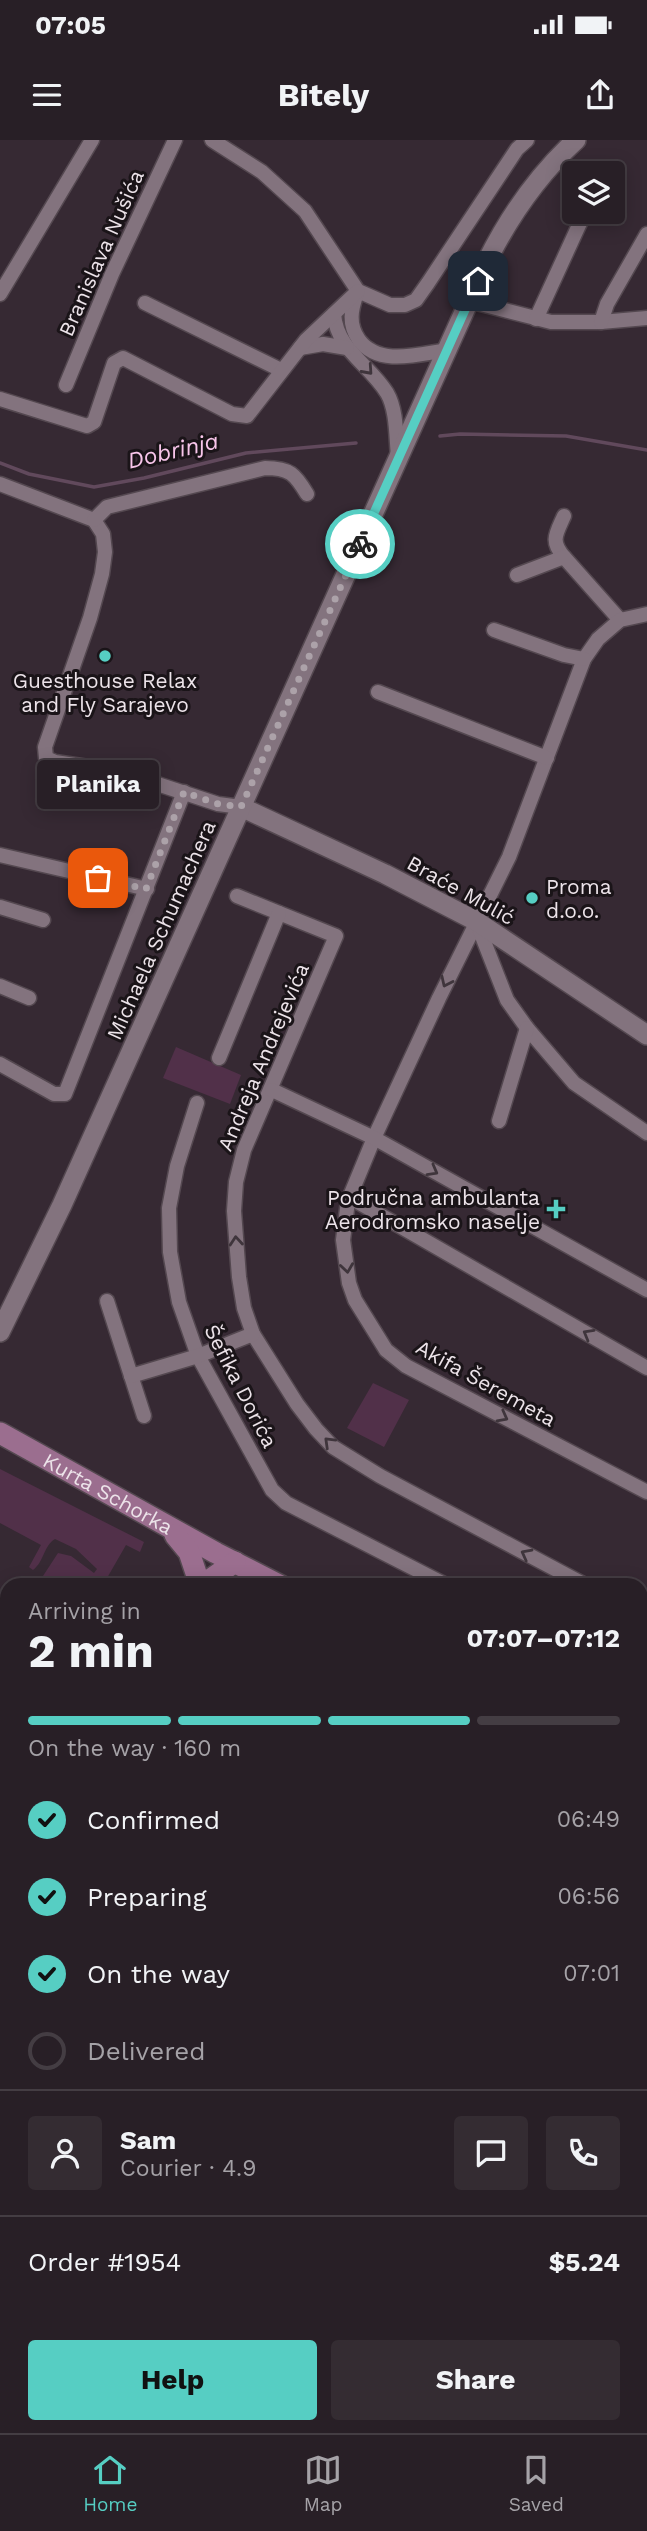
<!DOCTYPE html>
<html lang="en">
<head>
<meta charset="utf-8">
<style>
  body { margin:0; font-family:"Work Sans",sans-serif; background:#342c32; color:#f1f3f6; height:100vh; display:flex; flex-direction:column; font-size:26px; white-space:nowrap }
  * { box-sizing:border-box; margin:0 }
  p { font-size:23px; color:#a5a2a7 }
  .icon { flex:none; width:38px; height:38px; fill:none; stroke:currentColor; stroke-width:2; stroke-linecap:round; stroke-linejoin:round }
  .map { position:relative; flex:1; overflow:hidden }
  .side { position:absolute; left:0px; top:1438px; width:648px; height:856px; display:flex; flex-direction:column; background:#281f26; border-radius:21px 21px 0 0; box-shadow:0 4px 18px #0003,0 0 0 2px #443d43 }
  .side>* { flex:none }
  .controls { position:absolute; left:562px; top:21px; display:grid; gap:14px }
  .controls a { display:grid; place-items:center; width:63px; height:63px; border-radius:7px; background:#281f26; box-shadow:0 4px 18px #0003,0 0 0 2px #443d43; font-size:35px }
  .pin { position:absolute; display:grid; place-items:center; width:60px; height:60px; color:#fff; margin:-30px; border-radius:14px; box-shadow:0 4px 10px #0006 }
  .courier { position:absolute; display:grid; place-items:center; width:70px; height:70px; margin:-35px; border:5px solid #56cec3; border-radius:50%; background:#fff; color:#222; box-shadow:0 2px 9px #0007 }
  .bubble { position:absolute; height:49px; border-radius:7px; background:#281f26; box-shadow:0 4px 18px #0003,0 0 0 2px #443d43; font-size:23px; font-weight:700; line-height:49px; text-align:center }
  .overview em { font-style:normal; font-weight:700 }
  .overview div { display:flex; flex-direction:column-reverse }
  .overview { display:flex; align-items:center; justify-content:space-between; height:119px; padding:0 28px }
  h1 { font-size:46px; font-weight:700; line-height:52px }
  .bar { display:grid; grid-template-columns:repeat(4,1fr); gap:10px 7px; align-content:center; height:84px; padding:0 28px }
  .bar i { height:9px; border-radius:5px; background:#443d43 }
  .bar .selected { background:#56cec3 }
  .bar p { grid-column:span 4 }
  .line { display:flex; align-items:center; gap:18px; padding:0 28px; border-top:2px solid #443d43 }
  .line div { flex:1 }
  .round { display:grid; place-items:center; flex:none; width:74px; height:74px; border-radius:7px; background:#342c32 }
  ol { padding:0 28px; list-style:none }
  li { display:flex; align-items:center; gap:21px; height:77px }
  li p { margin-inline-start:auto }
  li .icon { padding:7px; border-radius:50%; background:#56cec3; color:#111; stroke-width:4 }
  li:last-child { color:#a5a2a7 }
  li i { width:38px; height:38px; border:4px solid #443d43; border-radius:50% }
  .button { display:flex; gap:14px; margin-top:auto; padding:14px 28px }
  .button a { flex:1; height:80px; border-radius:7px; background:#56cec3; color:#111; font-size:28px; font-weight:700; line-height:80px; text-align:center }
  .button a+a { background:#342c32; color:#f1f3f6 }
  .status { display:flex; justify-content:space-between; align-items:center; height:49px; padding:0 35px; background:#281f26; direction:ltr }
  .status svg { height:19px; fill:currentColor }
  header { display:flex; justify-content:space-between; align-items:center; height:91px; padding:0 28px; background:#281f26; font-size:32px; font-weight:700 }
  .tab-bar { display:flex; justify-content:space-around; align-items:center; height:98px; border-top:2px solid #443d43; background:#281f26; font-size:19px; color:#a5a2a7 }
  .tab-bar a { display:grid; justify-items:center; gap:4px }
  .tab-bar .selected { color:#56cec3 }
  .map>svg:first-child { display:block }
</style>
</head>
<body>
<div class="status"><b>07:05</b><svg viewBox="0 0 49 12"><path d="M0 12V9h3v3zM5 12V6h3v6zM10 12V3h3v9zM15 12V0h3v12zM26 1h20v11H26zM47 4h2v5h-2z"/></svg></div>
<header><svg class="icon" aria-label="menu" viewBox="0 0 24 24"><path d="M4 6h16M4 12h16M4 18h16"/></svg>Bitely<svg class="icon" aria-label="share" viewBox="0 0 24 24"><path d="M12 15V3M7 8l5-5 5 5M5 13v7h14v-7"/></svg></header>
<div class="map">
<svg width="647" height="2293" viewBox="0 0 647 2293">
  <rect width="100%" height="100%" fill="#362933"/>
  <g fill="#43303e">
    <polygon points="0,1596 7,1599 7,2287 640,2287 641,2066 647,2069 647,2293 0,2293"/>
    <polygon points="641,1944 647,1948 647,2051 641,2061"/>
  </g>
  <g fill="#513049">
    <polygon points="176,907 241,935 230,964 163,938"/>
    <polygon points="373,1243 409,1260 384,1307 347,1288"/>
    <path d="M0 1329 144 1402 140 1412 126 1405 103 1445H44L43 1436 58 1413 71 1416 94 1433 97 1429 76 1409 55 1399C44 1405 44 1422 33 1430L29 1427 41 1405 0 1383Z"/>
    <polygon points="0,2030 7,2034 7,2287 255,2287 257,2293 0,2293"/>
    <polygon points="293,2287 494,2287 505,2293 295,2293"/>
  </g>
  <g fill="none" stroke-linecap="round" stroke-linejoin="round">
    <g stroke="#61495c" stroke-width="3.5">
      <polyline points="440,296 460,294 566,296 647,310"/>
      <polyline points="0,323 29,334 94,347 144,338 246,313 356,303"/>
    </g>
    <g stroke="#62565f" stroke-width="33">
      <polyline points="0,1975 7,1963"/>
      <polyline points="0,2011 7,2014"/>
      <polyline points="277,2287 279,2293"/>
      <polyline points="535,2287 546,2293"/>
    </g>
    <defs>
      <g id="street">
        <polyline points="212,0 262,32 305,71 358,151 390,165 405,165 416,160 428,143 517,9 527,0"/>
        <path d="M357 153C351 170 348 184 359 200 379 227 419 214 448 210"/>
        <polyline points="0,154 92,0"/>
        <polyline points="469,161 551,182 601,182 647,178"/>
        <polyline points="145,163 281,230"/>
        <path d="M334 174C337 210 369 224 387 253 397 270 396 297 398 317"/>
        <polyline points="536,179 585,72"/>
        <polyline points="601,182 607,164 647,94"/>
        <polyline points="300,208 323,204 347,208"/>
        <polyline points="66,245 112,134 175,0"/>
        <polyline points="0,259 87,286 94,282 114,223 123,218 232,274 247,276 306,200 358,151"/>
        <polyline points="0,344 94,380 103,394 105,412 102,434 90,478 45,607 46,618 55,622 121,632 218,664 241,667"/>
        <path d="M564 376C556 394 550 401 564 417"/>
        <path d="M94 380 107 367 265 328C290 328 295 334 307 354"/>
        <polyline points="517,435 564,417 620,480"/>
        <polyline points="647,474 620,480 598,499 584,519 509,717 439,858 374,998 348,1061 343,1100 349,1143 355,1160 386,1210 406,1226 647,1352"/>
        <polyline points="494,490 564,515 584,519"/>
        <polyline points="378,552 547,618"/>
        <polyline points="0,715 147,749"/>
        <polyline points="237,756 336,796 244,1010 236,1042 234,1071 239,1137 244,1168 253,1194 297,1264 316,1289 333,1307 380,1336 587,1446"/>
        <polyline points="0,767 43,780"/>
        <polyline points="476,781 507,860 527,888 574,943 647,993"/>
        <polyline points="0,846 29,858"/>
        <polyline points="219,918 279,773"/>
        <polyline points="0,924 54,954 65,954 184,652"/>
        <polyline points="272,950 374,998 647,1150"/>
        <polyline points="197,963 177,1026 169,1068 170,1112 179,1162 198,1216 272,1350 286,1363 448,1446"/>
        <polyline points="499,981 527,888"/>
        <polyline points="349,1057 647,1228"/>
        <polyline points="107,1161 144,1276"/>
        <polyline points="131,1236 198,1216 253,1194"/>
        <polyline points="640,1468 647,1471"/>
        <polyline points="640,1545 647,1548"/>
        <polyline points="640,1597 647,1583"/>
        <polyline points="640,1728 647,1734"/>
      </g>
      <g id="secondary">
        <polyline points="241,667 385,734 476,781 647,895"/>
        <path d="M0 1192 62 1065 487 121C509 77 540 33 576 0"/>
      </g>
      <g id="primary">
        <path id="s1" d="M0 1293 216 1413 281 1446"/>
        <polyline points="175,1395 189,1412 197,1436"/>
        <polyline points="208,1441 235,1422"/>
        <polyline points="640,1627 647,1630"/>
      </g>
    </defs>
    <use href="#street" stroke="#544850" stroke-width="17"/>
    <use href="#secondary" stroke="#544850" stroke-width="22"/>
    <use href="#primary" stroke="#544850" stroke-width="24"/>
    <use href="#street" stroke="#83737e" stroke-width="14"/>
    <use href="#secondary" stroke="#83737e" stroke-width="19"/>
    <use href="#primary" stroke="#9b6e8f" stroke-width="21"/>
  </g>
  <defs><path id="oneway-chevron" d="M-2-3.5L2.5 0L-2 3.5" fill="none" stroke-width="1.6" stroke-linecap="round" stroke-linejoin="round" transform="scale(1.75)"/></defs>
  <g stroke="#3f353c">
    <use href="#oneway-chevron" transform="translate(368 230) rotate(48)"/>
    <use href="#oneway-chevron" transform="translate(446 842) rotate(115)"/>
    <use href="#oneway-chevron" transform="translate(433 1031) rotate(29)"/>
    <use href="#oneway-chevron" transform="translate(236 1101) rotate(-95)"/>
    <use href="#oneway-chevron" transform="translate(347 1128) rotate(82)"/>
    <use href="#oneway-chevron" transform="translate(588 1194) rotate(-150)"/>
    <use href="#oneway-chevron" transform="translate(503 1277) rotate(28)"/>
    <use href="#oneway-chevron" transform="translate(329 1302) rotate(-136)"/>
    <use href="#oneway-chevron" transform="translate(526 1414) rotate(-152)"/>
  </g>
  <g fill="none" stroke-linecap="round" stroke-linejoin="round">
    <polyline stroke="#aca2a9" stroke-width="7" stroke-dasharray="0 12.6" points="98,738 146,749 184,652 218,664 241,667 360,404"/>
    <polyline stroke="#56cec3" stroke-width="9" points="360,404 478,141"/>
  </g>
  <g fill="#56cec3" stroke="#1a1418" stroke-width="2.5">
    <circle cx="105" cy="516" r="7"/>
    <circle cx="532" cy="758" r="7"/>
    <path d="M552.5 1058.5h7v7h7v7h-7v7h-7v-7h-7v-7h7z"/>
  </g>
  <g text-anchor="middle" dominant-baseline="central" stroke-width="6" stroke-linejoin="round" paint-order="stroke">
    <g font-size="21" fill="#ece3e9" stroke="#1a1418">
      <text transform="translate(101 113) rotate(-66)">Branislava Nušića</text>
      <text transform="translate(461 750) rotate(29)">Braće Mulić</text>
      <text transform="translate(161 790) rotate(-66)">Michaela Schumachera</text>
      <text transform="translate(263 917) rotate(-67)">Andreja Andrejevića</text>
      <text transform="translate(486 1243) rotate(29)">Akifa Šeremeta</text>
      <text transform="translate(241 1246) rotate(63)">Šefika Dorića</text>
      <text stroke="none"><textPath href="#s1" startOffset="124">Kurta Schorka</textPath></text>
    </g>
    <g font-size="21" fill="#ece3e9" stroke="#1a1418">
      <text x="105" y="540">Guesthouse Relax<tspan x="105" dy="24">and Fly Sarajevo</tspan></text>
      <text x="546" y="746" text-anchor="start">Proma<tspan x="546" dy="24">d.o.o.</tspan></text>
      <text x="540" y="1057" text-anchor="end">Područna ambulanta<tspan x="540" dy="24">Aerodromsko naselje</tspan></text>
    </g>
    <g font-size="23" font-style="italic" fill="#f8c5ea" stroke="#1a1418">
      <text transform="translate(173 311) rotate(-13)">Dobrinja</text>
    </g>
  </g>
</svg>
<div class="controls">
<a><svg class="icon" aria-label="layers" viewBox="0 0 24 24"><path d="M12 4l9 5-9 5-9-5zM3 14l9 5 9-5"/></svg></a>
</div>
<div class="pin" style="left:98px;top:738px;background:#ea580c"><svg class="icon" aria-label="bag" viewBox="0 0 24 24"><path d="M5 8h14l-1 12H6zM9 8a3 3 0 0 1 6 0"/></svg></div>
<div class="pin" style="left:478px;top:141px;background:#1f2937"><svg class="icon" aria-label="home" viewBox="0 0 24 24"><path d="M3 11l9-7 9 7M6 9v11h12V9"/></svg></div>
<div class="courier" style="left:360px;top:404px"><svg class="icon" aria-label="bike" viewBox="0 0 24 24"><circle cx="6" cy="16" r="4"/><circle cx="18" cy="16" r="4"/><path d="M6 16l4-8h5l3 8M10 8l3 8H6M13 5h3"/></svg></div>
<div class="bubble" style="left:37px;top:620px;width:122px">Planika</div>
<section class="side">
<div class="overview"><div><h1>2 min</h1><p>Arriving in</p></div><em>07:07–07:12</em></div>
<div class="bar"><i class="selected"></i><i class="selected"></i><i class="selected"></i><i></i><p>On the way · 160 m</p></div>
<ol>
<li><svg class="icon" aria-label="check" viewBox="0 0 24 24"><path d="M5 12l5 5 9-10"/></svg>Confirmed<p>06:49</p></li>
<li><svg class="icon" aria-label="check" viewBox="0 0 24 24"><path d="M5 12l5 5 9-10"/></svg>Preparing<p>06:56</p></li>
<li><svg class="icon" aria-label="check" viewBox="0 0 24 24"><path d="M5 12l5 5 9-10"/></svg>On the way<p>07:01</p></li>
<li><i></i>Delivered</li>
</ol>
<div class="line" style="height:126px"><a class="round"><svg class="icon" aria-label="person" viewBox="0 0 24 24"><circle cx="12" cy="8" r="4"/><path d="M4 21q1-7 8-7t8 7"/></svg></a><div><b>Sam</b><p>Courier · 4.9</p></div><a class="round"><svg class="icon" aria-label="chat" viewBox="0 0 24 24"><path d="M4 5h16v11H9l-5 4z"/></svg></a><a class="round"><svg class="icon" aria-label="phone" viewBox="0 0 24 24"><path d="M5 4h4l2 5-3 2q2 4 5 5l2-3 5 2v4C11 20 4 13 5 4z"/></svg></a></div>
<div class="line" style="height:91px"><div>Order #1954</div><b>$5.24</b></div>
<div class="button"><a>Help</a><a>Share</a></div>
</section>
</div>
<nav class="tab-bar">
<a class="selected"><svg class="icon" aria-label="home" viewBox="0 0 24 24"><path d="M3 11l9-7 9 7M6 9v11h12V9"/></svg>Home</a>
<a><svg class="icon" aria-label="map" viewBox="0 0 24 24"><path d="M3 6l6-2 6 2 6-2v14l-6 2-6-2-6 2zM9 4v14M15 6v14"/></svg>Map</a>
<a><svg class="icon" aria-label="saved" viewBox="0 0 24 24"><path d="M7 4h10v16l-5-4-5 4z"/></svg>Saved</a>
</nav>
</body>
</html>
